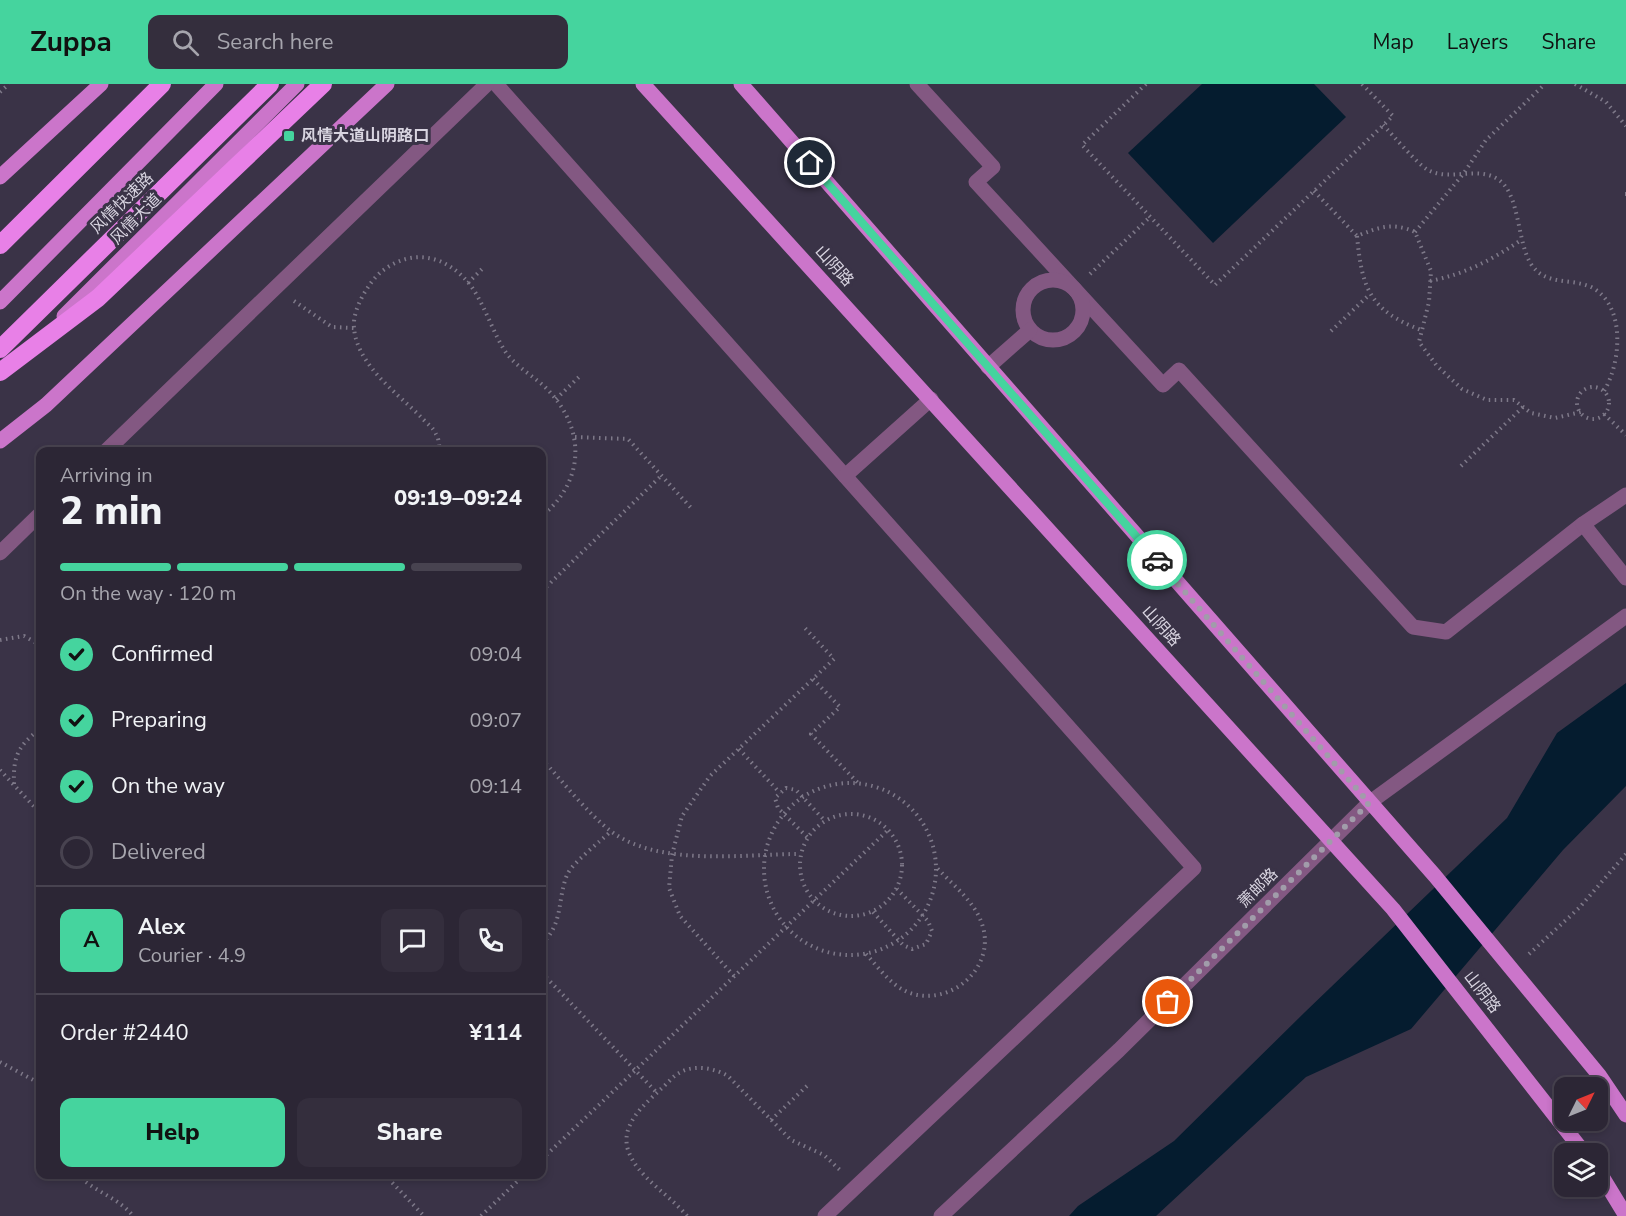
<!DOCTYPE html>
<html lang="en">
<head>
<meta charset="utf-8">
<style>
  body { margin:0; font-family:"Nunito Sans","Noto Sans SC",sans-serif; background:#342e3d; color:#f1f3f6; height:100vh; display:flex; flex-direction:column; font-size:22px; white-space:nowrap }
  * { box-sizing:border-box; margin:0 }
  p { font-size:20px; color:#a6a5ad }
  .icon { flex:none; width:33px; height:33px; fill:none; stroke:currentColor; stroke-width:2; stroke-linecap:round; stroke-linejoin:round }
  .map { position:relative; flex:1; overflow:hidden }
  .side { position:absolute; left:36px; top:363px; width:510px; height:732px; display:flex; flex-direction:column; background:#2c2635; border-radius:12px; box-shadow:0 3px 9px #0003,0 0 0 2px #484350 }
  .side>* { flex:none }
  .needle { width:39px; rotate:47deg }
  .tools { position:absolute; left:1554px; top:993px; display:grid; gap:12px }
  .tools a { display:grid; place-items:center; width:54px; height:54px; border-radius:12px; background:#2c2635; box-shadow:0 3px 9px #0003,0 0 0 2px #484350; font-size:30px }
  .pin { position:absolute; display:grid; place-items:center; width:51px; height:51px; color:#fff; margin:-26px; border:3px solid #fff; border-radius:50%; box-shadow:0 2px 6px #0007 }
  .courier { position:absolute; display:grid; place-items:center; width:60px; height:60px; margin:-30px; border:4px solid #45d49e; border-radius:50%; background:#fff; color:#222; box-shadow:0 2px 8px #0007 }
  .headline em { font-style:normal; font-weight:800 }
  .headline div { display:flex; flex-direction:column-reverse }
  .headline { display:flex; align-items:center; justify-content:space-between; height:102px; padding:0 24px }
  h1 { font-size:39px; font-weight:800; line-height:45px }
  .bar { display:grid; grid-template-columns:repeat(4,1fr); gap:9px 6px; align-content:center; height:72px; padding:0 24px }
  .bar i { height:8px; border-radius:4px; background:#484350 }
  .bar .selected { background:#45d49e }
  .bar p { grid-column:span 4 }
  .line { display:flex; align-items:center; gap:15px; padding:0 24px; border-top:2px solid #484350 }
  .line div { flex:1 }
  .round { display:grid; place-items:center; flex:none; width:63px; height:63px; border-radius:12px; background:#342e3d }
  ol { padding:0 24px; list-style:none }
  li { display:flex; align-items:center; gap:18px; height:66px }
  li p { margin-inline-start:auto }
  li .icon { padding:6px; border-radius:50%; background:#45d49e; color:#111; stroke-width:4 }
  li:last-child { color:#a6a5ad }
  li i { width:33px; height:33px; border:3px solid #484350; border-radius:50% }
  .primary-button { display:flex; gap:12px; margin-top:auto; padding:12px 24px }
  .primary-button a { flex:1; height:69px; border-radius:12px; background:#45d49e; color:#111; font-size:24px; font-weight:800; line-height:69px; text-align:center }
  .primary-button a+a { background:#342e3d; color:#f1f3f6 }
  header { display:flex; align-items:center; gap:36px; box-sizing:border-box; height:84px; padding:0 30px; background:#45d49e; color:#111 }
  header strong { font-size:28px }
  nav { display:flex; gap:33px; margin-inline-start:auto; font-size:21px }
  .search { width:420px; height:54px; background:#342e3d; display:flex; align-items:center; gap:15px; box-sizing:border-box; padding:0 21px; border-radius:12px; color:#a6a5ad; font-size:22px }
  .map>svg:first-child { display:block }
</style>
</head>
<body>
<header>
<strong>Zuppa</strong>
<div class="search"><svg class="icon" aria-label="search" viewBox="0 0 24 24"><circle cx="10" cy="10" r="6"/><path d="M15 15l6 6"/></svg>Search here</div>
<nav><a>Map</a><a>Layers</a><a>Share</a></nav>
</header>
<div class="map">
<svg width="1626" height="1132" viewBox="0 0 1626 1132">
  <rect width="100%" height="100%" fill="#3a3347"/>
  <g fill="#051c2f">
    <polygon points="1202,0 1314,0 1346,33 1213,159 1128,69"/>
    <polygon points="1626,599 1626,702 1563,766 1411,945 1306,993 1156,1132 1069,1132 1078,1122 1174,1057 1305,928 1507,734 1557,649"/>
  </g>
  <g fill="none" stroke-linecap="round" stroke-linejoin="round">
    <g stroke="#7e7989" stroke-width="4" stroke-dasharray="1.5 4.5" stroke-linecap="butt">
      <polyline points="1146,0 1082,61 1215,201 1393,32 1362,0"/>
      <polyline points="1575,0 1606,18 1626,42"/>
      <polyline points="0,8 9,0"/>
      <path d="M1383 41C1393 51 1417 80 1428 86 1450 98 1478 81 1499 96 1520 111 1517 158 1531 180 1546 203 1572 193 1593 204 1626 223 1621 279 1604 307"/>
      <path d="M1314 107 1357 152C1379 143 1393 138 1415 148L1431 187 1429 218 1419 258 1437 282 1462 305 1487 316H1514L1531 329 1555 334 1581 328"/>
      <polyline points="1625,110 1626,110"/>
      <polyline points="1415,148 1464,89 1486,56 1545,0"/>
      <path d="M1357 152C1362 204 1369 226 1421 246"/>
      <polyline points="1090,190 1150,133"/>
      <path d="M1430 197C1465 190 1492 176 1521 156"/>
      <polyline points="468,199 482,185"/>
      <polyline points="294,217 332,243 354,244"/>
      <polyline points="1331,247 1370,210"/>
      <circle cx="1593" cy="319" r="16"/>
      <polyline points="556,315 581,291"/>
      <polyline points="1604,330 1626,351"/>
      <polyline points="575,353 628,355 693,426"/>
      <path d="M440 368C439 362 439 354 436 350 434 344 425 338 421 333 397 309 357 281 354 244 352 226 368 199 381 188 412 163 447 171 471 202 486 223 493 250 507 270 517 283 533 292 545 303 586 343 586 396 542 432"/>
      <polyline points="1461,382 1523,323"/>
      <polyline points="542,507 661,392"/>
      <polyline points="0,556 24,552 40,561"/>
      <polyline points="813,595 840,623 811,650 858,699"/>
      <polyline points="739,665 780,709"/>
      <path d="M542 675C562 697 589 731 612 748 660 783 743 770 800 770"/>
      <polyline points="0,686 40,729"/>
      <circle cx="850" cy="785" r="86"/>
      <path d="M14 700C13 672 18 662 40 645"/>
      <circle cx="851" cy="781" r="51"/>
      <polyline points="807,753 778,724 775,714 786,704 796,706 825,737"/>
      <polyline points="873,828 903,861 912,865 926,860 932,847 928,837 897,805"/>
      <path d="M542 860C564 838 557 816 567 791 572 779 601 757 611 747"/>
      <path d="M866 870C879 884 891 902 910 909 951 923 997 883 982 840 975 818 952 800 937 784"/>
      <polyline points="1529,870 1579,824 1626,770"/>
      <polyline points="542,889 657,1009"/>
      <polyline points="734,892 680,832 669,804 672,771 682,732 710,692 834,575 803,542"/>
      <polyline points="0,978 37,998 40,1002"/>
      <polyline points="771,1036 809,1000"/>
      <polyline points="542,1075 888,746"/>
      <path d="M77 1090C94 1108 118 1113 133 1132"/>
      <polyline points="384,1090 424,1132"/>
      <polyline points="481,1132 525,1090"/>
      <path d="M687 1132C670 1111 637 1093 628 1066 620 1040 645 1020 662 1004 667 1000 673 992 679 989 694 980 714 984 728 992L791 1056 824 1071 841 1087"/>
    </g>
    <g stroke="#835882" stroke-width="15">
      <polyline points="496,0 1194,784 825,1132"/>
      <polyline points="917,0 993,83 976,98 1163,301 1179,286 1413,543 1446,548 1583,440"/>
      <circle cx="1053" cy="226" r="30"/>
      <polyline points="988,283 1030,246"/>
      <polyline points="105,368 487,0"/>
      <polyline points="845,392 931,315"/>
      <polyline points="1626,411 1583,440 1626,494"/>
      <polyline points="0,469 40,430"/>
      <polyline points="941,1132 1119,966 1369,719 1626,532"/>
    </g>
    <g stroke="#cb75ca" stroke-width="15">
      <polyline points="643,0 1393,825 1585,1070"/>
      <polyline points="741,0 1435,792 1599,991 1626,1031"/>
      <polyline points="0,93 101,0"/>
      <polyline points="0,218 216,0"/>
      <polyline points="64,232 297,0"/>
      <polyline points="0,357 46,321 387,0"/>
      <polyline points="1598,1086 1626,1132"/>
    </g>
    <g stroke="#e880e7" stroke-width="18">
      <polyline points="0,161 162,0"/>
      <polyline points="0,265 270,0"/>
      <polyline points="0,288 98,214 323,0"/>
    </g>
  </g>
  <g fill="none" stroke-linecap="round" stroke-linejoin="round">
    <polyline stroke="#a19caa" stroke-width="6" stroke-dasharray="0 10.8" points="1157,476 1369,719 1168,918"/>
    <polyline stroke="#45d49e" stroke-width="8" points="810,79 1157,476"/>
  </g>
  <rect fill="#45d49e" stroke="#3a3347" stroke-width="2" x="283" y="46" width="12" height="12" rx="3"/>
  <g text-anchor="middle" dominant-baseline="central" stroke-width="6" stroke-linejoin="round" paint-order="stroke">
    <g font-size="16" font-weight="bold" fill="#d8d4e0" stroke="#3a3347" text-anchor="start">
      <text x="301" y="52">风情大道山阴路口</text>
    </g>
    <g font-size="16" fill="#d8d4e0" stroke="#3a3347">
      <text transform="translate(122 119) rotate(-44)">风情快速路</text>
      <text transform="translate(136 135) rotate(-45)">风情大道</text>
      <text transform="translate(834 182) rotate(48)">山阴路</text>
      <text transform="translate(1161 542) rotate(48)">山阴路</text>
      <text transform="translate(1258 804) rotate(-45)">萧邮路</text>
      <text transform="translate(1482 908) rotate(52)">山阴路</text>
    </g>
  </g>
</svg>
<div class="tools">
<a><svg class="needle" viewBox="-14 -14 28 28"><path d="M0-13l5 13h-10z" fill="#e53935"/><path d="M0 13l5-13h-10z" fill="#a6a5ad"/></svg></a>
<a><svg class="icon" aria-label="layers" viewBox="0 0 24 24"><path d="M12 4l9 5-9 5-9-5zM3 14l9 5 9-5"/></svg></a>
</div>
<div class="pin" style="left:1168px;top:918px;background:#ea580c"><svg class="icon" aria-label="bag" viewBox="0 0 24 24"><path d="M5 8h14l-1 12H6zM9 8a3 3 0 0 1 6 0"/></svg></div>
<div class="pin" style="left:810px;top:79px;background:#1f2937"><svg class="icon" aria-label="home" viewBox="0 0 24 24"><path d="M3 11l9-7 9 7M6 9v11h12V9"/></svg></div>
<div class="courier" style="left:1157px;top:476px"><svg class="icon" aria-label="car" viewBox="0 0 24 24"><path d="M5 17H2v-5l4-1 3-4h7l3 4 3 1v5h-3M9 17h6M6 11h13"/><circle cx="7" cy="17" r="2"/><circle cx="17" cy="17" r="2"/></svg></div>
<section class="side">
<div class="headline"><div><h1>2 min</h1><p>Arriving in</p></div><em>09:19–09:24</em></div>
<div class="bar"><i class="selected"></i><i class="selected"></i><i class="selected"></i><i></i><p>On the way · 120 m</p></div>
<ol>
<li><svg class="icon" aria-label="check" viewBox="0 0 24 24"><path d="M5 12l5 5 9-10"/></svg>Confirmed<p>09:04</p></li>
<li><svg class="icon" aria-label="check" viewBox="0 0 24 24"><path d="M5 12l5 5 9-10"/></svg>Preparing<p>09:07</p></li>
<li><svg class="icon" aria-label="check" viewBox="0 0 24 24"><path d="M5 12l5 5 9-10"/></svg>On the way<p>09:14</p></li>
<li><i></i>Delivered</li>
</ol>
<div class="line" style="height:108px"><b class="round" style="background:#45d49e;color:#111">A</b><div><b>Alex</b><p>Courier · 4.9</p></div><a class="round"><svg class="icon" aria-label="chat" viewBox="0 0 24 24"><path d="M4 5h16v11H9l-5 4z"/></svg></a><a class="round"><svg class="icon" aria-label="phone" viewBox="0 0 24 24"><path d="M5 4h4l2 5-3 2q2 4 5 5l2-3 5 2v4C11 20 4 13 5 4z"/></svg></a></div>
<div class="line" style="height:78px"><div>Order #2440</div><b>¥114</b></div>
<div class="primary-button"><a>Help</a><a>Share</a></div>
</section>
</div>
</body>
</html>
